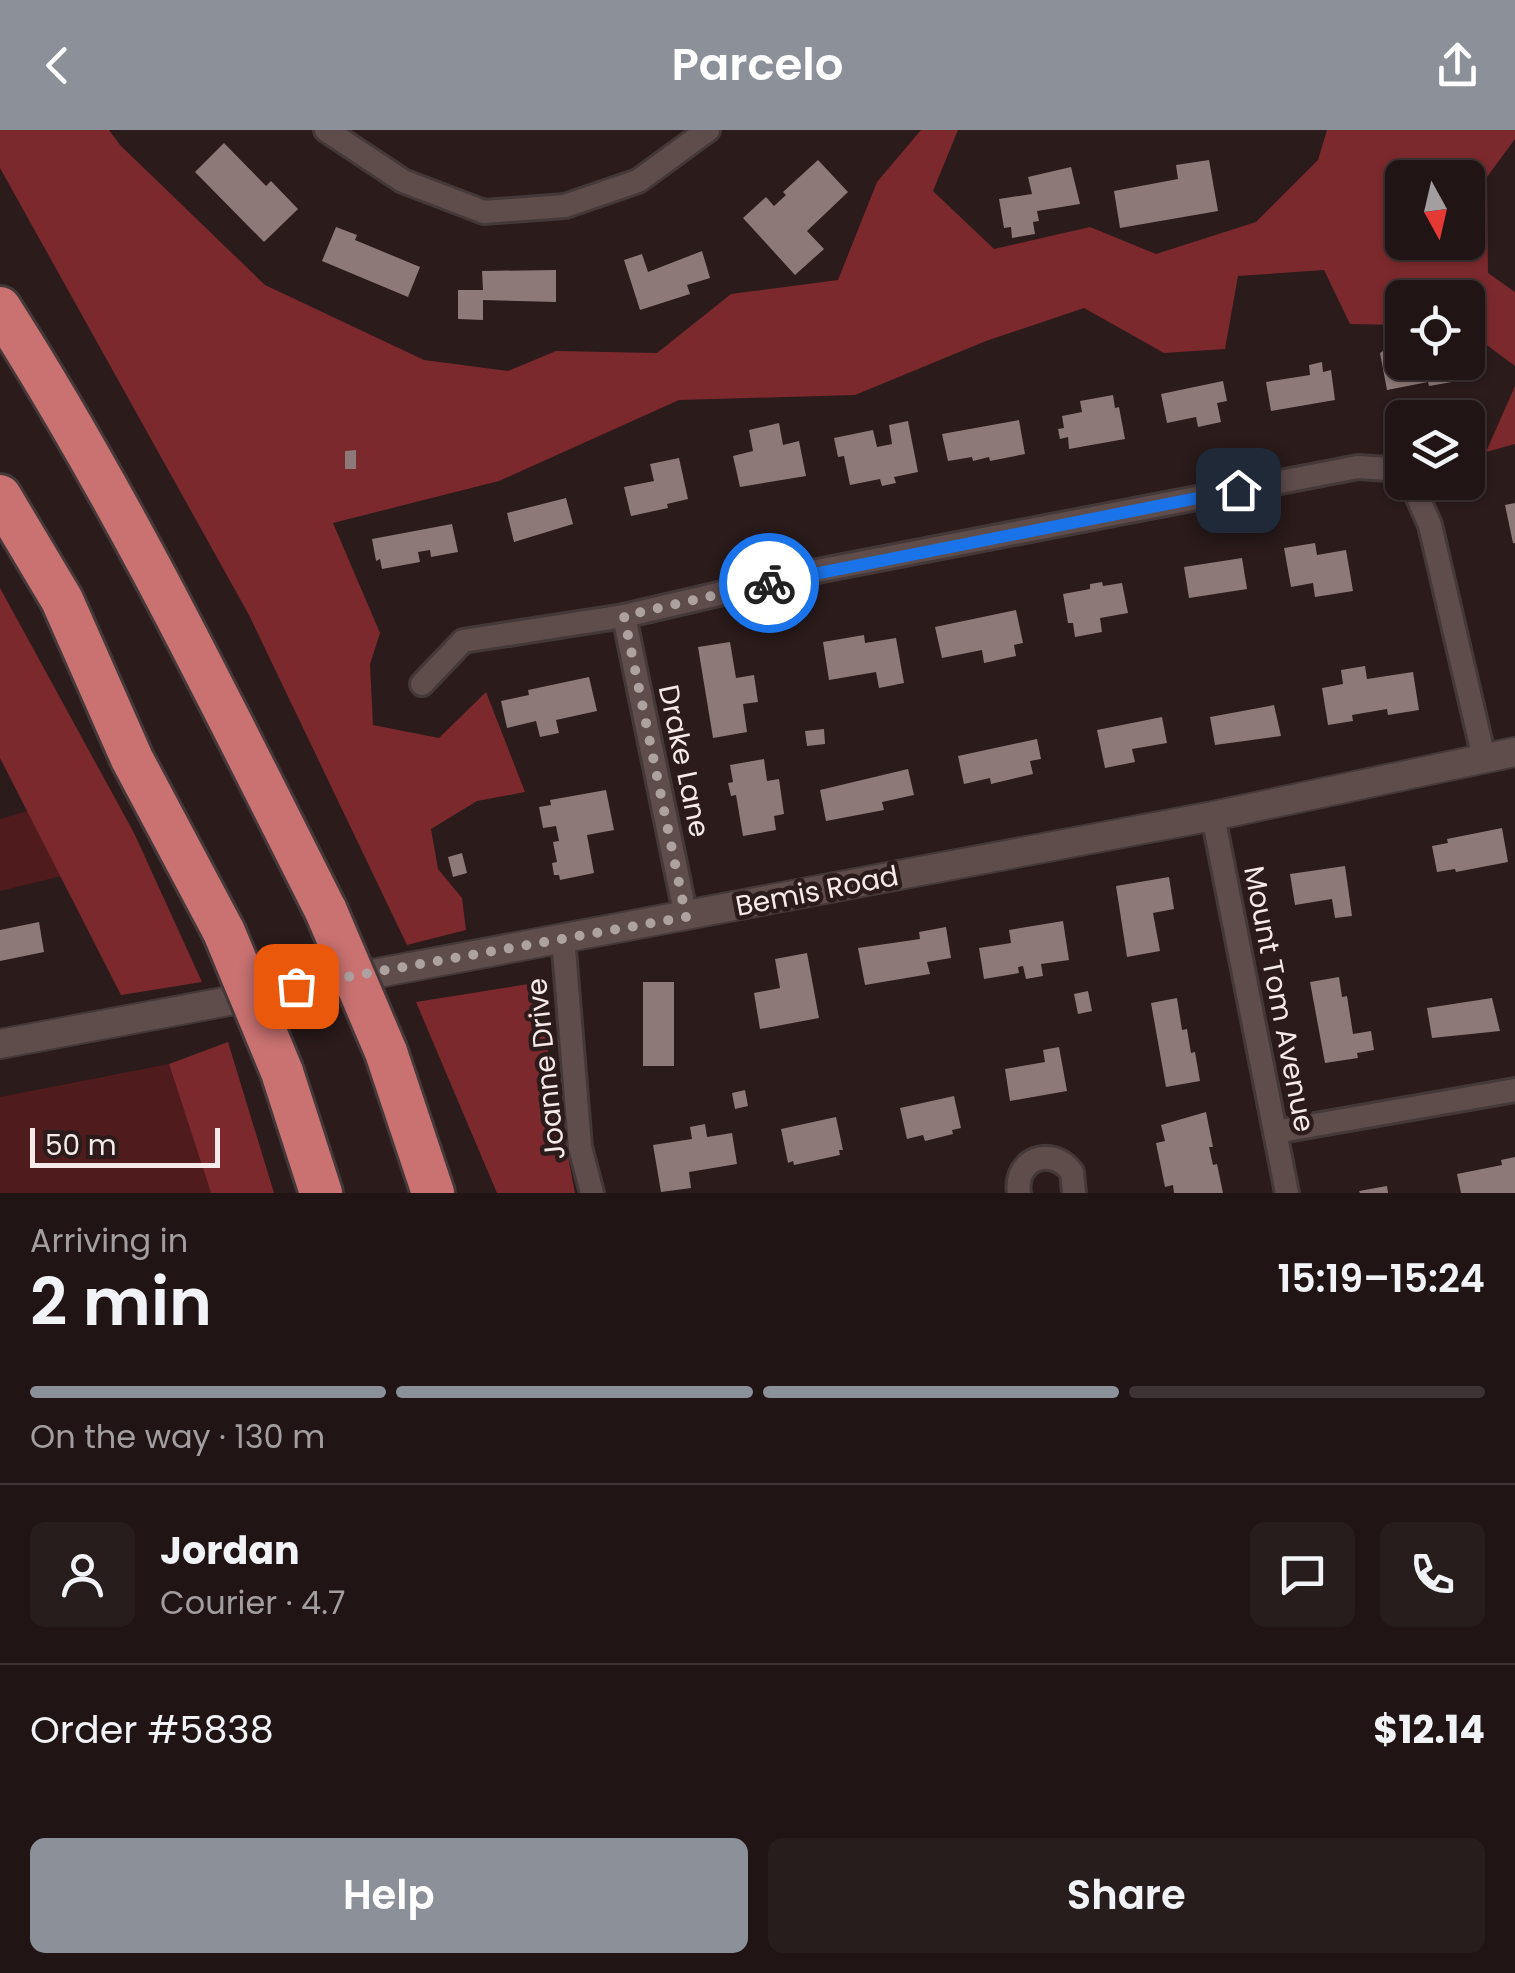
<!DOCTYPE html>
<html lang="en">
<head>
<meta charset="utf-8">
<style>
  body { margin:0; font-family:Poppins,sans-serif; background:#281d1d; color:#f1f3f6; height:100vh; display:flex; flex-direction:column; font-size:38px; white-space:nowrap }
  * { box-sizing:border-box; margin:0 }
  p { font-size:32px; color:#a29ea0 }
  .icon { flex:none; width:55px; height:55px; fill:none; stroke:currentColor; stroke-width:2; stroke-linecap:round; stroke-linejoin:round }
  .map { position:relative; height:1063px; overflow:hidden }
  .drawer { display:flex; flex-direction:column; background:#201414; flex:1 }
  .drawer>* { flex:none }
  .needle { width:65px; rotate:172deg }
  .fabs { position:absolute; left:1385px; top:30px; display:grid; gap:20px }
  .fabs a { display:grid; place-items:center; width:100px; height:100px; border-radius:15px; background:#201414; box-shadow:0 2px 8px #0004,0 0 0 2px #3d3334; font-size:50px }
  .scale { position:absolute; left:30px; bottom:25px; width:190px; box-sizing:border-box; padding-left:10px; border:5px solid #f5eae9; border-top:0; font-size:28px; line-height:35px; white-space:nowrap; color:#f5eae9; -webkit-text-stroke:8px #2b1b1b; paint-order:stroke }
  .pin { position:absolute; display:grid; place-items:center; width:85px; height:85px; color:#fff; margin:-42px; border-radius:20px; box-shadow:0 5px 15px #0006 }
  .courier { position:absolute; display:grid; place-items:center; width:100px; height:100px; margin:-50px; border:8px solid #1a73e8; border-radius:50%; background:#fff; color:#222; box-shadow:0 2px 12px #0007 }
  .summary em { font-style:normal; font-weight:600 }
  .summary div { display:flex; flex-direction:column-reverse }
  .summary { display:flex; align-items:center; justify-content:space-between; height:170px; padding:0 30px }
  h1 { font-size:65px; font-weight:600; line-height:75px }
  .bar { display:grid; grid-template-columns:repeat(4,1fr); gap:15px 10px; align-content:center; height:120px; padding:0 30px }
  .bar i { height:12px; border-radius:8px; background:#3d3334 }
  .bar .selected { background:#8c9099 }
  .bar p { grid-column:span 4 }
  .line { display:flex; align-items:center; gap:25px; padding:0 30px; border-top:2px solid #3d3334 }
  .line div { flex:1 }
  .round { display:grid; place-items:center; flex:none; width:105px; height:105px; border-radius:15px; background:#281d1d }
  .button { display:flex; gap:20px; margin-top:auto; padding:20px 30px }
  .button a { flex:1; height:115px; border-radius:15px; background:#8c9099; color:#fff; font-size:40px; font-weight:600; line-height:115px; text-align:center }
  .button a+a { background:#281d1d; color:#f1f3f6 }
  header { display:flex; justify-content:space-between; align-items:center; height:130px; padding:0 30px; background:#8c9099; color:#fff; font-size:45px; font-weight:600 }
  .map>svg:first-child { display:block }
</style>
</head>
<body>
<header><svg class="icon" aria-label="back" viewBox="0 0 24 24"><path d="M15 5l-7 7 7 7"/></svg>Parcelo<svg class="icon" aria-label="share" viewBox="0 0 24 24"><path d="M12 15V3M7 8l5-5 5 5M5 13v7h14v-7"/></svg></header>
<div class="map">
<svg width="1515" height="1063" viewBox="0 0 1515 1063">
  <rect width="100%" height="100%" fill="#2b1b1b"/>
  <g fill="#4f1b1c">
    <polygon points="109,657 145,726 0,761 0,689"/>
    <polygon points="169,934 211,1063 0,1063 0,967"/>
  </g>
  <g fill="#7b292c" fill-rule="evenodd">
    <path d="M0 0H109L120 15 265 155 424 230 508 241 556 221 657 223 731 164 838 150 877 52 921 0H958L933 61 994 119 1090 97 1156 124 1256 92 1318 30 1327 0H1515V9L1487 47 1488 143 1515 162V236L1468 201V168H1402V195L1350 194 1324 140 1238 146 1225 219 1164 223 1084 178 986 211 855 265 679 270 499 351 333 393 380 503 370 534 373 595 439 608 486 562 525 662 477 671 431 699 438 739 462 768 466 800 407 815 249 485 0 38ZM1402 48H1468V112H1402Z"/>
    <polygon points="1515,256 1515,314 1486,322"/>
    <polygon points="0,458 134,703 202,852 121,865 0,628"/>
    <polygon points="535,853 575,1063 497,1063 416,872"/>
    <polygon points="228,912 274,1063 211,1063 169,934"/>
  </g>
  <g fill="#8d7978">
    <polygon points="224,13 266,56 271,51 298,79 264,112 195,42"/>
    <polygon points="818,30 848,62 807,101 824,119 795,145 743,88 766,67 774,76 786,65 783,62"/>
    <polygon points="1209,30 1218,81 1120,98 1114,61 1178,49 1176,35"/>
    <polygon points="1071,37 1080,74 1037,81 1039,91 1033,92 1035,104 1012,108 1011,97 1004,98 999,69 1032,64 1028,47"/>
    <polygon points="336,97 357,105 355,110 420,137 408,167 322,131"/>
    <polygon points="702,121 710,148 687,155 690,164 640,180 624,130 642,124 648,142"/>
    <polygon points="556,140 556,172 483,170 483,190 458,189 458,160 483,160 482,141"/>
    <polygon points="1402,208 1402,232 1449,232 1452,252 1429,256 1428,252 1387,260 1380,223"/>
    <polygon points="1322,232 1323,242 1331,240 1335,270 1271,281 1266,252 1310,245 1309,235"/>
    <polygon points="1223,251 1227,271 1217,273 1221,292 1198,297 1196,287 1167,293 1161,264"/>
    <polygon points="1113,265 1115,278 1119,277 1125,309 1069,319 1068,307 1060,309 1058,299 1064,298 1062,286 1082,282 1080,271"/>
    <polygon points="1019,290 1025,324 990,331 989,327 973,331 972,327 948,331 942,304"/>
    <polygon points="908,291 918,342 894,347 896,353 882,356 880,349 850,355 844,326 838,327 834,308 873,300 877,317 892,314 889,295"/>
    <polygon points="779,293 783,315 799,311 806,346 740,357 733,326 753,321 749,300"/>
    <polygon points="356,320 356,339 345,339 345,321"/>
    <polygon points="679,328 688,369 667,374 668,378 631,386 624,357 654,351 650,334"/>
    <polygon points="566,368 573,394 514,412 507,383"/>
    <polygon points="1515,373 1515,413 1513,413 1505,375"/>
    <polygon points="452,394 458,422 431,427 430,420 418,422 420,432 382,439 380,429 376,431 372,409"/>
    <polygon points="1315,413 1317,425 1346,420 1353,461 1315,467 1313,453 1291,457 1284,418"/>
    <polygon points="1242,428 1247,459 1189,468 1184,437"/>
    <polygon points="1102,452 1103,456 1122,453 1128,483 1100,488 1102,502 1075,507 1073,493 1068,493 1063,464 1090,459 1090,454"/>
    <polygon points="1016,480 1023,513 1014,515 1016,526 984,533 982,520 942,528 935,497"/>
    <polygon points="864,505 865,513 896,508 904,553 879,558 876,542 829,550 823,512"/>
    <polygon points="730,512 736,548 754,545 758,572 743,574 747,602 713,608 698,517"/>
    <polygon points="1365,536 1367,549 1413,542 1419,580 1388,585 1387,579 1352,585 1353,591 1328,595 1322,558 1343,554 1341,540"/>
    <polygon points="589,547 597,581 556,590 559,603 540,607 536,591 507,598 501,571 529,565 528,560"/>
    <polygon points="1274,575 1281,606 1215,615 1210,587"/>
    <polygon points="1162,587 1167,613 1132,619 1135,632 1105,638 1097,600"/>
    <polygon points="824,599 825,614 807,616 805,601"/>
    <polygon points="1037,609 1041,629 1030,631 1033,644 991,654 990,648 964,654 958,626"/>
    <polygon points="764,629 767,651 779,649 784,684 774,686 776,700 743,706 736,665 731,666 728,653 733,652 730,635"/>
    <polygon points="908,639 914,665 882,672 884,680 826,691 820,660"/>
    <polygon points="606,660 614,700 587,705 594,743 560,750 559,745 554,745 552,733 557,732 553,712 559,711 556,696 543,698 539,677 551,675 550,670"/>
    <polygon points="1502,698 1508,732 1456,742 1455,739 1437,742 1432,716 1448,713 1447,709"/>
    <polygon points="462,723 467,743 453,747 448,727"/>
    <polygon points="1345,736 1352,786 1335,788 1332,769 1295,775 1290,744"/>
    <polygon points="1169,747 1174,779 1153,783 1160,821 1127,827 1116,756"/>
    <polygon points="1063,791 1069,830 1041,834 1043,846 1026,849 1023,836 1018,837 1019,843 984,849 979,818 1011,813 1009,800"/>
    <polygon points="39,792 44,822 0,831 0,800"/>
    <polygon points="946,797 951,828 927,832 930,844 865,855 858,818 920,809 919,802"/>
    <polygon points="807,823 819,888 760,899 754,863 780,858 775,829"/>
    <polygon points="1339,847 1342,867 1347,866 1353,904 1371,901 1374,920 1357,923 1358,928 1325,933 1310,852"/>
    <rect x="643" y="852" width="31" height="84"/>
    <polygon points="1088,861 1092,881 1078,884 1074,864"/>
    <polygon points="1177,868 1182,900 1187,899 1191,923 1195,922 1200,951 1166,957 1151,873"/>
    <polygon points="1492,868 1500,901 1432,908 1427,878"/>
    <polygon points="1059,917 1067,961 1010,971 1005,939 1045,932 1043,920"/>
    <polygon points="745,960 748,976 735,979 732,963"/>
    <polygon points="954,966 961,998 952,1000 953,1004 925,1011 923,1005 907,1009 900,978"/>
    <polygon points="1206,982 1213,1017 1209,1017 1213,1035 1217,1034 1223,1063 1174,1063 1173,1055 1165,1057 1156,1013 1165,1011 1161,995"/>
    <polygon points="836,987 843,1020 839,1020 840,1025 794,1035 793,1031 788,1033 781,999"/>
    <polygon points="705,994 707,1007 732,1003 737,1034 689,1042 691,1058 661,1062 653,1015 692,1009 690,997"/>
    <polygon points="1515,1027 1515,1063 1461,1063 1457,1044 1502,1035 1501,1030"/>
    <polygon points="1387,1056 1388,1063 1360,1063 1359,1061"/>
  </g>
  <g fill="none" stroke-linecap="round" stroke-linejoin="round">
    <defs>
      <g id="minor">
        <polyline points="326,0 403,51 484,82 565,76 638,51 708,0"/>
        <polyline points="1411,352 1430,395 1484,628"/>
        <polyline points="624,486 686,787"/>
        <polyline points="422,554 463,511 624,486 817,441 1358,337 1389,339 1402,345"/>
        <polyline points="1213,686 1287,1063"/>
        <polyline points="563,807 580,1017 592,1063"/>
        <polyline points="1275,1002 1515,960"/>
        <path d="M1019 1063C1014 1029 1051 1015 1072 1042L1074 1063"/>
      </g>
      <polyline id="tertiary" points="0,914 1213,686 1515,622"/>
      <g id="motorway">
        <path d="M0 178C123 371 223 577 326 781"/>
        <polyline points="0,366 62,470 132,629 224,802"/>
        <polyline points="386,922 433,1063"/>
        <polyline points="282,942 321,1063"/>
      </g>
    </defs>
    <use href="#minor" stroke="#453838" stroke-width="28"/>
    <use href="#tertiary" stroke="#453838" stroke-width="32"/>
    <use href="#motorway" stroke="#453838" stroke-width="48"/>
    <use href="#minor" stroke="#5f4d4c" stroke-width="22"/>
    <use href="#tertiary" stroke="#5f4d4c" stroke-width="28"/>
    <use href="#motorway" stroke="#c97271" stroke-width="42"/>
    <defs>
      <g id="motorway-bridge">
        <polyline points="326,781 386,922"/>
        <polyline points="224,802 282,942"/>
      </g>
    </defs>
    <use href="#motorway-bridge" stroke="#453838" stroke-width="48" stroke-linecap="butt"/>
    <use href="#motorway-bridge" stroke="#c97271" stroke-width="42"/>
  </g>
  <g fill="none" stroke-linecap="round" stroke-linejoin="round">
    <polyline stroke="#aea2a1" stroke-width="10" stroke-dasharray="0 18" points="296,856 686,787 624,486 769,453"/>
    <polyline stroke="#1a73e8" stroke-width="12" points="769,453 1238,360"/>
  </g>
  <g text-anchor="middle" dominant-baseline="central" stroke-width="9" stroke-linejoin="round" paint-order="stroke">
    <g font-size="28" fill="#f5eae9" stroke="#2b1b1b">
      <text transform="translate(684 631) rotate(78)">Drake Lane</text>
      <text transform="translate(817 761) rotate(-11)">Bemis Road</text>
      <text transform="translate(1279 869) rotate(79)">Mount Tom Avenue</text>
      <text transform="translate(546 939) rotate(-96)">Joanne Drive</text>
    </g>
  </g>
</svg>
<div class="fabs">
<a><svg class="needle" viewBox="-14 -14 28 28"><path d="M0-13l5 13h-10z" fill="#e53935"/><path d="M0 13l5-13h-10z" fill="#a29ea0"/></svg></a>
<a><svg class="icon" aria-label="locate" viewBox="0 0 24 24"><circle cx="12" cy="12" r="6"/><path d="M12 2v4M12 18v4M2 12h4M18 12h4"/></svg></a>
<a><svg class="icon" aria-label="layers" viewBox="0 0 24 24"><path d="M12 4l9 5-9 5-9-5zM3 14l9 5 9-5"/></svg></a>
</div>
<div class="scale">50 m</div>
<div class="pin" style="left:296px;top:856px;background:#ea580c"><svg class="icon" aria-label="bag" viewBox="0 0 24 24"><path d="M5 8h14l-1 12H6zM9 8a3 3 0 0 1 6 0"/></svg></div>
<div class="pin" style="left:1238px;top:360px;background:#1f2937"><svg class="icon" aria-label="home" viewBox="0 0 24 24"><path d="M3 11l9-7 9 7M6 9v11h12V9"/></svg></div>
<div class="courier" style="left:769px;top:453px"><svg class="icon" aria-label="bike" viewBox="0 0 24 24"><circle cx="6" cy="16" r="4"/><circle cx="18" cy="16" r="4"/><path d="M6 16l4-8h5l3 8M10 8l3 8H6M13 5h3"/></svg></div>
</div>
<section class="drawer">
<div class="summary"><div><h1>2 min</h1><p>Arriving in</p></div><em>15:19–15:24</em></div>
<div class="bar"><i class="selected"></i><i class="selected"></i><i class="selected"></i><i></i><p>On the way · 130 m</p></div>
<div class="line" style="height:180px"><a class="round"><svg class="icon" aria-label="person" viewBox="0 0 24 24"><circle cx="12" cy="8" r="4"/><path d="M4 21q1-7 8-7t8 7"/></svg></a><div><b>Jordan</b><p>Courier · 4.7</p></div><a class="round"><svg class="icon" aria-label="chat" viewBox="0 0 24 24"><path d="M4 5h16v11H9l-5 4z"/></svg></a><a class="round"><svg class="icon" aria-label="phone" viewBox="0 0 24 24"><path d="M5 4h4l2 5-3 2q2 4 5 5l2-3 5 2v4C11 20 4 13 5 4z"/></svg></a></div>
<div class="line" style="height:130px"><div>Order #5838</div><b>$12.14</b></div>
<div class="button"><a>Help</a><a>Share</a></div>
</section>
</body>
</html>
